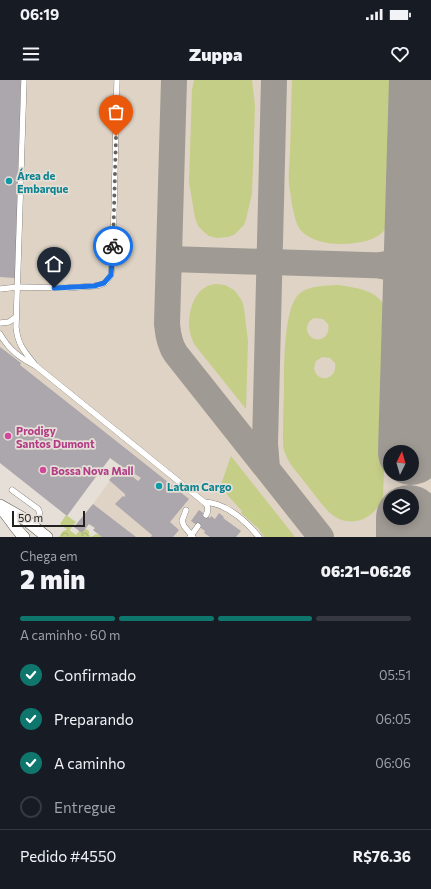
<!DOCTYPE html>
<html lang="pt">
<head>
<meta charset="utf-8">
<style>
  body { margin:0; font-family:Commissioner,sans-serif; background:#242831; color:#f1f3f6; height:100vh; display:flex; flex-direction:column; font-size:15px; white-space:nowrap }
  * { box-sizing:border-box; margin:0 }
  p { font-size:13px; color:#9ea1a6 }
  .icon { flex:none; width:22px; height:22px; fill:none; stroke:currentColor; stroke-width:2; stroke-linecap:round; stroke-linejoin:round }
  .map { position:relative; height:457px; overflow:hidden }
  .side { display:flex; flex-direction:column; background:#171b24; flex:1 }
  .side>* { flex:none }
  .needle { width:26px; rotate:5deg }
  .buttons { position:absolute; left:383px; top:365px; display:grid; gap:8px }
  .buttons a { display:grid; place-items:center; width:36px; height:36px; border-radius:50%; background:#171b24; box-shadow:0 2px 10px #0003; font-size:20px }
  .scale { position:absolute; left:12px; bottom:10px; width:73px; box-sizing:border-box; padding-left:4px; border:2px solid #23211e; border-top:0; font-size:11px; line-height:14px; white-space:nowrap; color:#23211e; -webkit-text-stroke:3px #e5dfd7; paint-order:stroke }
  .pin { position:absolute; display:grid; place-items:center; width:34px; height:34px; color:#fff; margin:-41px -17px; border-radius:50% 50% 50% 0; rotate:-45deg; box-shadow:0 0 4px #0007 }
  .pin .icon { rotate:45deg }
  .courier { position:absolute; display:grid; place-items:center; width:40px; height:40px; margin:-20px; border:3px solid #1a73e8; border-radius:50%; background:#fff; color:#222; box-shadow:0 1px 5px #0007 }
  .summary em { font-style:normal; font-weight:800 }
  .summary div { display:flex; flex-direction:column-reverse }
  .summary { display:flex; align-items:center; justify-content:space-between; height:68px; padding:0 20px }
  h1 { font-size:26px; font-weight:800; line-height:30px }
  .bar { display:grid; grid-template-columns:repeat(4,1fr); gap:6px 4px; align-content:center; height:48px; padding:0 20px }
  .bar i { height:5px; border-radius:3px; background:#363941 }
  .bar .on { background:#0f766e }
  .bar p { grid-column:span 4 }
  .line { display:flex; align-items:center; gap:10px; padding:0 20px; border-top:1px solid #363941 }
  .line div { flex:1 }
  ol { padding:0 20px; list-style:none }
  li { display:flex; align-items:center; gap:12px; height:44px }
  li p { margin-inline-start:auto }
  li .icon { padding:4px; border-radius:50%; background:#0f766e; color:#fff; stroke-width:4 }
  li:last-child { color:#9ea1a6 }
  li i { width:22px; height:22px; border:2px solid #363941; border-radius:50% }
  .status { display:flex; justify-content:space-between; align-items:center; height:28px; padding:0 20px; background:#171b24; direction:ltr }
  .status svg { height:11px; fill:currentColor }
  header { display:flex; justify-content:space-between; align-items:center; height:52px; padding:0 20px; background:#171b24; font-size:18px; font-weight:800 }
  .map>svg:first-child { display:block }
</style>
</head>
<body>
<div class="status"><b>06:19</b><svg viewBox="0 0 49 12"><path d="M0 12V9h3v3zM5 12V6h3v6zM10 12V3h3v9zM15 12V0h3v12zM26 1h20v11H26zM47 4h2v5h-2z"/></svg></div>
<header><svg class="icon" aria-label="menu" viewBox="0 0 24 24"><path d="M4 6h16M4 12h16M4 18h16"/></svg>Zuppa<svg class="icon" aria-label="heart" viewBox="0 0 24 24"><path d="M12 20l-8-8c-3-5 5-10 8-4 3-6 11-1 8 4z"/></svg></header>
<div class="map">
<svg width="431" height="457" viewBox="0 0 431 457">
  <defs>
    <pattern id="forest-crowns" width="20" height="18" patternUnits="userSpaceOnUse"><rect width="20" height="18" fill="#c5ce87"/><path d="M2 6a3 3 0 1 1 6 0M12 15a3 3 0 1 1 6 0" fill="none" stroke="#a9b174"/></pattern>
  </defs>
  <rect width="100%" height="100%" fill="#e5dfd7"/>
  <path fill="#ded3c5" fill-rule="evenodd" d="M0 0H431V457H102L93 450 95 448 89 444 82 453 74 447 93 424 120 387 127 392 128 391 110 378 92 402 0 334ZM390 372H412V394H390ZM390 416H412V438H390Z"/>
  <g fill="#c5ce87" fill-rule="evenodd">
    <polygon points="194,0 252,0 255,26 252,114 246,139 244,145 234,155 228,157 216,158 209,156 204,152 198,146 195,138 189,102 192,10"/>
    <path d="M292 0H395L391 133C389 151 378 159 361 162 342 166 311 165 299 148 295 141 294 132 292 125 291 118 290 111 289 104 288 93 290 81 290 70 291 47 291 23 292 0Z"/>
    <path d="M215 204 225 205 234 210 238 215 242 221 244 228 248 261 246 329 194 264C192 258 189 252 189 245 189 232 193 214 206 207 208 205 212 205 215 204Z"/>
    <path d="M338 205C357 208 382 210 387 233 388 237 388 241 389 246L383 417C374 441 348 450 329 432 321 424 314 414 307 405 298 393 286 382 283 366 283 348 283 331 284 313 284 292 283 228 299 214 309 205 325 206 338 205ZM315 238 323 239 328 244C332 260 311 266 307 250 307 244 309 240 315 238ZM322 277 330 278 335 283C336 291 334 295 327 298 320 299 315 295 314 288L316 281Z"/>
    <polygon points="231,376 295,457 264,457 258,448 241,433 242,431 220,407"/>
    <polygon points="66,435 76,442 69,451 60,444"/>
  </g>
  <polygon fill="url(#forest-crowns)" points="68,449 76,455 79,451 86,449 89,451 89,454 90,456 91,457 96,454 108,457 59,457 63,451"/>
  <g fill="none" stroke-linecap="round" stroke-linejoin="round">
    <g stroke="#9f9a94" stroke-width="26">
      <path d="M174 0 167 244C168 255 170 266 176 274L321 457"/>
      <polyline points="169,179 431,187"/>
      <path d="M381 185C406 181 410 171 417 148"/>
      <path d="M382 186C408 191 410 205 416 228"/>
      <polyline points="267,388 265,364 274,0"/>
      <polyline points="403,457 406,451 409,438"/>
    </g>
    <g stroke="#9f9a94" stroke-width="66">
      <polyline points="411,372 422,0"/>
      <polyline points="409,457 409,438"/>
    </g>
  </g>
  <g fill="#aca6ad" fill-rule="evenodd">
    <polygon points="0,0 21,0 15,198 0,197"/>
    <path d="M0 267 21 283 20 285 149 387 189 419 170 442 179 450 173 457H151L152 455 115 424 123 416 125 417V414L109 400 120 387 127 392 128 391 110 378 92 402 67 436 0 383ZM135 394 141 398 138 401 133 397Z"/>
    <polygon points="93,424 136,457 102,457 93,450 95,448 89,444 82,453 74,447"/>
    <polygon points="199,430 210,438 211,436 215,439 219,433 224,437 223,438 241,451 236,457 210,457 204,453 205,451 191,441"/>
  </g>
  <g fill="none" stroke-linecap="round" stroke-linejoin="round">
    <defs>
      <g id="lane">
        <path d="M24 0 16 247C18 266 25 272 36 286"/>
        <polyline points="0,209 18,207 66,208 94,206 100,205 105,203 111,195 113,174 117,0"/>
        <polyline points="0,243 9,242 16,237"/>
        <path d="M0 254C9 270 20 278 36 286L204 422C208 425 209 430 206 435"/>
        <path d="M12 410 38 429C42 435 37 441 34 446"/>
        <path d="M204 422C226 423 245 440 259 457"/>
        <polyline points="186,430 182,441 184,446 193,457"/>
        <polyline points="190,457 198,446"/>
      </g>
      <g id="street">
        <polyline points="0,425 23,438 47,457"/>
        <path d="M2 430C10 438 15 449 24 457"/>
      </g>
    </defs>
    <use href="#lane" stroke="#5e5952" stroke-width="6"/>
    <use href="#street" stroke="#5e5952" stroke-width="12"/>
    <use href="#lane" stroke="#fff" stroke-width="5.5"/>
    <use href="#street" stroke="#fff" stroke-width="11"/>
  </g>
  <g fill="none" stroke-linecap="round" stroke-linejoin="round">
    <polyline stroke="#67645f" stroke-width="4" stroke-dasharray="0 7.2" points="113,166 116,56"/>
    <polyline stroke="#1a73e8" stroke-width="5" points="54,208 94,206 104,203 111,195 113,166"/>
  </g>
  <g fill="#0f9aa8" stroke="#e5dfd7" stroke-width="1.5">
    <circle cx="9" cy="101" r="4"/>
    <circle cx="159" cy="406" r="4"/>
  </g>
  <g fill="#d1479c" stroke="#e5dfd7" stroke-width="1.5">
    <circle cx="8" cy="356" r="4"/>
    <circle cx="43" cy="390" r="4"/>
  </g>
  <g text-anchor="middle" dominant-baseline="central" stroke-width="3.5" stroke-linejoin="round" paint-order="stroke">
    <g font-size="11" font-weight="bold" fill="#0d838f" stroke="#e5dfd7" text-anchor="start">
      <text x="17" y="95">Área de<tspan x="17" dy="13">Embarque</tspan></text>
      <text x="167" y="406">Latam Cargo</text>
    </g>
    <g font-size="11" font-weight="bold" fill="#b23c85" stroke="#e5dfd7" text-anchor="start">
      <text x="16" y="350">Prodigy<tspan x="16" dy="13">Santos Dumont</tspan></text>
      <text x="51" y="390">Bossa Nova Mall</text>
    </g>
  </g>
</svg>
<div class="buttons">
<a><svg class="needle" viewBox="-14 -14 28 28"><path d="M0-13l5 13h-10z" fill="#e53935"/><path d="M0 13l5-13h-10z" fill="#9ea1a6"/></svg></a>
<a><svg class="icon" aria-label="layers" viewBox="0 0 24 24"><path d="M12 4l9 5-9 5-9-5zM3 14l9 5 9-5"/></svg></a>
</div>
<div class="scale">50 m</div>
<div class="pin" style="left:116px;top:56px;background:#ea580c"><svg class="icon" aria-label="bag" viewBox="0 0 24 24"><path d="M5 8h14l-1 12H6zM9 8a3 3 0 0 1 6 0"/></svg></div>
<div class="pin" style="left:54px;top:208px;background:#1f2937"><svg class="icon" aria-label="home" viewBox="0 0 24 24"><path d="M3 11l9-7 9 7M6 9v11h12V9"/></svg></div>
<div class="courier" style="left:113px;top:166px"><svg class="icon" aria-label="bike" viewBox="0 0 24 24"><circle cx="6" cy="16" r="4"/><circle cx="18" cy="16" r="4"/><path d="M6 16l4-8h5l3 8M10 8l3 8H6M13 5h3"/></svg></div>
</div>
<section class="side">
<div class="summary"><div><h1>2 min</h1><p>Chega em</p></div><em>06:21–06:26</em></div>
<div class="bar"><i class="on"></i><i class="on"></i><i class="on"></i><i></i><p>A caminho · 60 m</p></div>
<ol>
<li><svg class="icon" aria-label="check" viewBox="0 0 24 24"><path d="M5 12l5 5 9-10"/></svg>Confirmado<p>05:51</p></li>
<li><svg class="icon" aria-label="check" viewBox="0 0 24 24"><path d="M5 12l5 5 9-10"/></svg>Preparando<p>06:05</p></li>
<li><svg class="icon" aria-label="check" viewBox="0 0 24 24"><path d="M5 12l5 5 9-10"/></svg>A caminho<p>06:06</p></li>
<li><i></i>Entregue</li>
</ol>
<div class="line" style="height:52px"><div>Pedido #4550</div><b>R$76.36</b></div>
</section>
</body>
</html>
